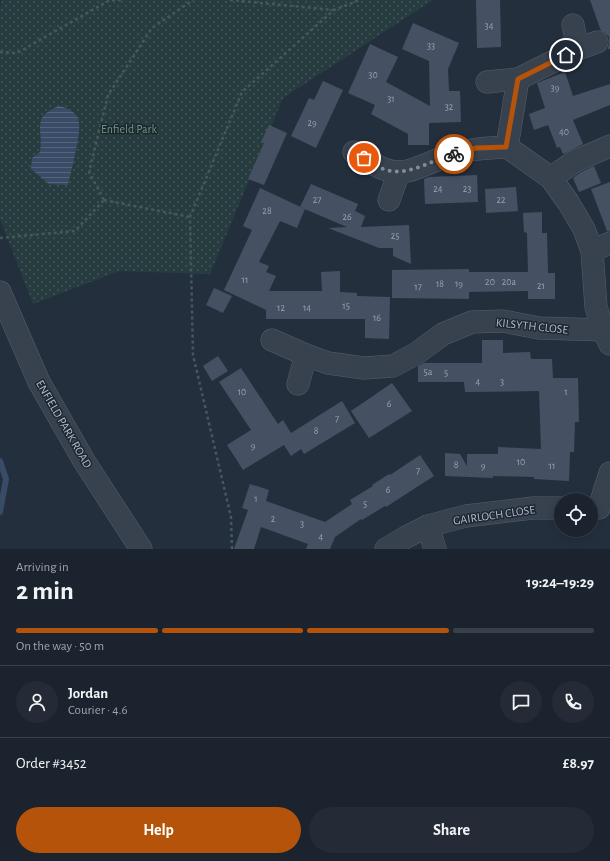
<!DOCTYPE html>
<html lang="en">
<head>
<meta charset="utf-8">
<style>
  body { margin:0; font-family:"Alegreya Sans",sans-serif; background:#242b36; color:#f1f3f6; height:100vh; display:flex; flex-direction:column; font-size:15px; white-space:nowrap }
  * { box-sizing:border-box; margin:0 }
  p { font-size:13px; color:#a0a4aa }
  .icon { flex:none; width:22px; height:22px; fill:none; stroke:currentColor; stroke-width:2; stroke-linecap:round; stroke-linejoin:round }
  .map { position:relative; height:549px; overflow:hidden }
  .drawer { display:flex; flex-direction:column; background:#1b232e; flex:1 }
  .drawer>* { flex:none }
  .controls { position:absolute; left:554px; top:493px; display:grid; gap:8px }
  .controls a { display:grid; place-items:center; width:44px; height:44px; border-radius:50%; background:#1b232e; box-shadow:0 2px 10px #0003,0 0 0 1px #39404a; font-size:20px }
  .pin { position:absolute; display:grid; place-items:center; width:34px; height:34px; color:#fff; margin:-17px; border:2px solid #fff; border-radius:50%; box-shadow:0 1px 4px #0007 }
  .courier { position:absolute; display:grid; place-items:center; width:40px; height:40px; margin:-20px; border:3px solid #b45309; border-radius:50%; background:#fff; color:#222; box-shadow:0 1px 5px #0007 }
  .summary em { font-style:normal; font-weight:700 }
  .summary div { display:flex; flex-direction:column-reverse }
  .summary { display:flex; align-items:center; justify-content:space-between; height:68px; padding:0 16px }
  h1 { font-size:26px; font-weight:700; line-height:30px }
  .bar { display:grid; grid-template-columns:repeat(4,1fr); gap:6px 4px; align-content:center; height:48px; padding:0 16px }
  .bar i { height:5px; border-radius:3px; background:#39404a }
  .bar .current { background:#b45309 }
  .bar p { grid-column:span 4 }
  .line { display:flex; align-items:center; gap:10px; padding:0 16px; border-top:1px solid #39404a }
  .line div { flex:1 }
  .round { display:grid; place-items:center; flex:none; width:42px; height:42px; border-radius:21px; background:#242b36 }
  .action { display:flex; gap:8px; margin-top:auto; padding:8px 16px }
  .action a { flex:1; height:46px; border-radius:24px; background:#b45309; color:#fff; font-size:16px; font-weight:700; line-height:46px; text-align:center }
  .action a+a { background:#242b36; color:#f1f3f6 }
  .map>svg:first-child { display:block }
</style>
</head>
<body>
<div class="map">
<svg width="610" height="549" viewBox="0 0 610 549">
  <defs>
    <pattern id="park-dots" width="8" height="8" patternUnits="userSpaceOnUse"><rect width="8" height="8" fill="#263c3f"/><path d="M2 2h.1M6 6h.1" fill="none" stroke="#435659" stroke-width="1.8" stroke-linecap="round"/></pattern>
    <pattern id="water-rules" width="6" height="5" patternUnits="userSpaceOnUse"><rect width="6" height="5" fill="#394c67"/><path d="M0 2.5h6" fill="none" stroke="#53647b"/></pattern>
  </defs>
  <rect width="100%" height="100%" fill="#242f3e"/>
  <polygon fill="url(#park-dots)" points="2,0 433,0 283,98 210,274 119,271 33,304 0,219 0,7"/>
  <path fill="url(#water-rules)" d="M59 106C68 108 78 112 79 123 81 135 71 171 68 185L49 184 31 169 32 158 40 152C44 130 30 117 59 106Z"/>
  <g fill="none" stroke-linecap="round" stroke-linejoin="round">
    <polyline stroke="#394c67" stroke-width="6" points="0,461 6,479 0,512"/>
  </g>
  <g fill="#455162">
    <polygon points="476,0 500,0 501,47 477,48"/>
    <polygon points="590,0 610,0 610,49 608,49 608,47 609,44 609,37 605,33 601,31"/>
    <polygon points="413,23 459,43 448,69 449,91 460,91 461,122 429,123 429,145 408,145 408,134 371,114 375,105 348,93 370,44 398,57 386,82 430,106 429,61 402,49"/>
    <polygon points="565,72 573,96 610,84 610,105 573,120 583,144 563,154 560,147 557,148 548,125 534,130 529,114 545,108 537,83"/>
    <polygon points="323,81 343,90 316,148 291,136 309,98 314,100"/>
    <polygon points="269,125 287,133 264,185 248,179 264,143 261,142"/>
    <polygon points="594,166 601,183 579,192 573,178 581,172"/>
    <polygon points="477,175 478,202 425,204 424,179 429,177"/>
    <polygon points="610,182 610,231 607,231 591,189"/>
    <polygon points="311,184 358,204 355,211 365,216 361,227 409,225 411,264 393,256 393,248 379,248 328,228 347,227 300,207"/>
    <polygon points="516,187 518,211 486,213 485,189"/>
    <polygon points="260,188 305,209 297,228 280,221 259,262 269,266 266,272 276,276 269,291 322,291 321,272 340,271 340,292 357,293 357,296 390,297 389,339 365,338 365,319 266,319 266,310 224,290 252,230 243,226"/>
    <polygon points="542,212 542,233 547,233 548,273 555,273 555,299 528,299 528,291 469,292 469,299 392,298 392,270 469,269 469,272 528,272 527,233 524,232 523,213"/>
    <polygon points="214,288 232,296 223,313 206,305"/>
    <polygon points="482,340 503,340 503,353 530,352 531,359 552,359 553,378 578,378 579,422 575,422 574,452 570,452 569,481 534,479 534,477 493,476 493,478 445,476 445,453 460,454 467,466 467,454 498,454 498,447 541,449 539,391 465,392 464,382 418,382 418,366 424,363 482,363"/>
    <polygon points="218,356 228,371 212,381 203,366"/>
    <polygon points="241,368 278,424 283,420 291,433 342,401 355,423 304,454 301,449 291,456 284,445 243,470 227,445 251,430 219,382"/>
    <polygon points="392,383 412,411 369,438 351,411"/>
    <polygon points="420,455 434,476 386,507 385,506 362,520 361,519 335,537 330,549 306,549 308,544 261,527 254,549 234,549 248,510 242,508 250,484 269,490 266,501 325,522 352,504 350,500 373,486 372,485 389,474 390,475"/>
  </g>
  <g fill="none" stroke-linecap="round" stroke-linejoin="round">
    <defs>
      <g id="minor">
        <polyline points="573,25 578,49"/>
        <polyline points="487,82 518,79 578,49 597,42"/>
        <polyline points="507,147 551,178 568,202 584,229 592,251 596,307 603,330 610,344"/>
        <path d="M354 152C368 160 382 172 399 172 413 172 435 160 449 155 468 149 487 148 507 147L518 79"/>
        <polyline points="551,178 575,161 610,146"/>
        <polyline points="389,200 399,172"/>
        <polyline points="592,251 610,243"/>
        <polyline points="0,292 39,382 84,461 141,549"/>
        <polyline points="272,340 306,355 298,384"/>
        <polyline points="306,355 328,363 364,368 393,366 417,353 443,334 472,322 503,321 539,328 603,330"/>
        <polyline points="599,508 610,473"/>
        <polyline points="428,526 435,549"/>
        <polyline points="386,549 406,537 428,526 466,516 533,508 561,508"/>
      </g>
    </defs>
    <use href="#minor" stroke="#565f6c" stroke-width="23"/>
    <g stroke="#44595c" stroke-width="2.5" stroke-dasharray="3 3" stroke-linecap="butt">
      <polyline points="230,0 334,10"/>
      <polyline points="0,52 17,53 110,0 122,0"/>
      <polyline points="104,200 89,172 108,95 152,28 193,0"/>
      <polyline points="104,200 190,217"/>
      <polyline points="0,238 75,231 104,200"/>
      <polyline points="232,549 231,517 193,355 190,217 242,92 334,10 360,0"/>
    </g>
    <use href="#minor" stroke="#38414e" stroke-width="22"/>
  </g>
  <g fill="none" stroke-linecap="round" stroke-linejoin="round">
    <path stroke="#828b98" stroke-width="4" stroke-dasharray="0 7.2" d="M364 158C370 161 376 166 383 169 406 178 432 160 454 154"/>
    <polyline stroke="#b45309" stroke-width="5" points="454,154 476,148 506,147 518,79 566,55"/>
  </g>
  <g text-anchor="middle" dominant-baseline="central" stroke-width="3" stroke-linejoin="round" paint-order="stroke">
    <g font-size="10" fill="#98a1af">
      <text x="489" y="26">34</text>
      <text x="431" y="46">33</text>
      <text x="373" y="75">30</text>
      <text x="555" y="88">39</text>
      <text x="391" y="99">31</text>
      <text x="449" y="107">32</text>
      <text x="312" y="123">29</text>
      <text x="564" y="132">40</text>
      <text x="438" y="189">24</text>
      <text x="467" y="189">23</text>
      <text x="317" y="200">27</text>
      <text x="501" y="200">22</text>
      <text x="267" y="211">28</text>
      <text x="347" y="217">26</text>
      <text x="395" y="236">25</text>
      <text x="245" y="280">11</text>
      <text x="490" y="282">20</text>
      <text x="509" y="282">20a</text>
      <text x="440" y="284">18</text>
      <text x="459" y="284">19</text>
      <text x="541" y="286">21</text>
      <text x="418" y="287">17</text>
      <text x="346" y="306">15</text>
      <text x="281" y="308">12</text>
      <text x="307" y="308">14</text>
      <text x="377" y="318">16</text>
      <text x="428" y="372">5a</text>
      <text x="446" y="373">5</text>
      <text x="478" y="382">4</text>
      <text x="502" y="382">3</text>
      <text x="242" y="392">10</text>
      <text x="566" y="392">1</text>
      <text x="389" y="404">6</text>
      <text x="337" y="419">7</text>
      <text x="316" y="431">8</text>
      <text x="253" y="446">9</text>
      <text x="521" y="462">10</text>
      <text x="456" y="465">8</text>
      <text x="483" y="466">9</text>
      <text x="552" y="466">11</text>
      <text x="418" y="471">7</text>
      <text x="388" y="490">6</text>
      <text x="256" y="499">1</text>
      <text x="365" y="504">5</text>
      <text x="273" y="519">2</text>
      <text x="302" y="524">3</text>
      <text x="321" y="537">4</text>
    </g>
    <g font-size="12" fill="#6b9a76" stroke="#1d2633">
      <text x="129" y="129">Enfield Park</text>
    </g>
    <g font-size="12" fill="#b4bcc9" stroke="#1d2633">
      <text transform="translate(532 326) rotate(6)">KILSYTH CLOSE</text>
      <text transform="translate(64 424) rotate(60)">ENFIELD PARK ROAD</text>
      <text transform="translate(494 515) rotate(-8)">GAIRLOCH CLOSE</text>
    </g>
  </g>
</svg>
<div class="controls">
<a><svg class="icon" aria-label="locate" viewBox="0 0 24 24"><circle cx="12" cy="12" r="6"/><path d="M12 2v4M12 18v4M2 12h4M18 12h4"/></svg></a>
</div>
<div class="pin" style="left:364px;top:158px;background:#ea580c"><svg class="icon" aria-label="bag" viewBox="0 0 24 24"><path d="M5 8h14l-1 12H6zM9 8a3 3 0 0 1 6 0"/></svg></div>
<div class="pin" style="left:566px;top:55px;background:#1f2937"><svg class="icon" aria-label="home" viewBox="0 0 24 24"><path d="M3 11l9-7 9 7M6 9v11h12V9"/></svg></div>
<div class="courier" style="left:454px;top:154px"><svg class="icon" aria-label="bike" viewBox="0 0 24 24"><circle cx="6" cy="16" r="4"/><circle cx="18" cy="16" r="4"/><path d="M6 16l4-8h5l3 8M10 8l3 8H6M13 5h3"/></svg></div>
</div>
<section class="drawer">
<div class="summary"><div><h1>2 min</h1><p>Arriving in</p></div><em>19:24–19:29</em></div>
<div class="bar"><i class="current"></i><i class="current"></i><i class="current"></i><i></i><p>On the way · 50 m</p></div>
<div class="line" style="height:72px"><a class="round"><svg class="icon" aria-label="person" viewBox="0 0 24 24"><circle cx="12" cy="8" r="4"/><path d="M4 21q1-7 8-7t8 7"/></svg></a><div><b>Jordan</b><p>Courier · 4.6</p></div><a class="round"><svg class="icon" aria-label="chat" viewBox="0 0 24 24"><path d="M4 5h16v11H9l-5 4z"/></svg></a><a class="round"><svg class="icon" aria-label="phone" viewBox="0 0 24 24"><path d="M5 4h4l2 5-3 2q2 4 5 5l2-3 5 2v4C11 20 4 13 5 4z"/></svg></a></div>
<div class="line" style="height:52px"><div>Order #3452</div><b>£8.97</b></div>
<div class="action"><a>Help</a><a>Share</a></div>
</section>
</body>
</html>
